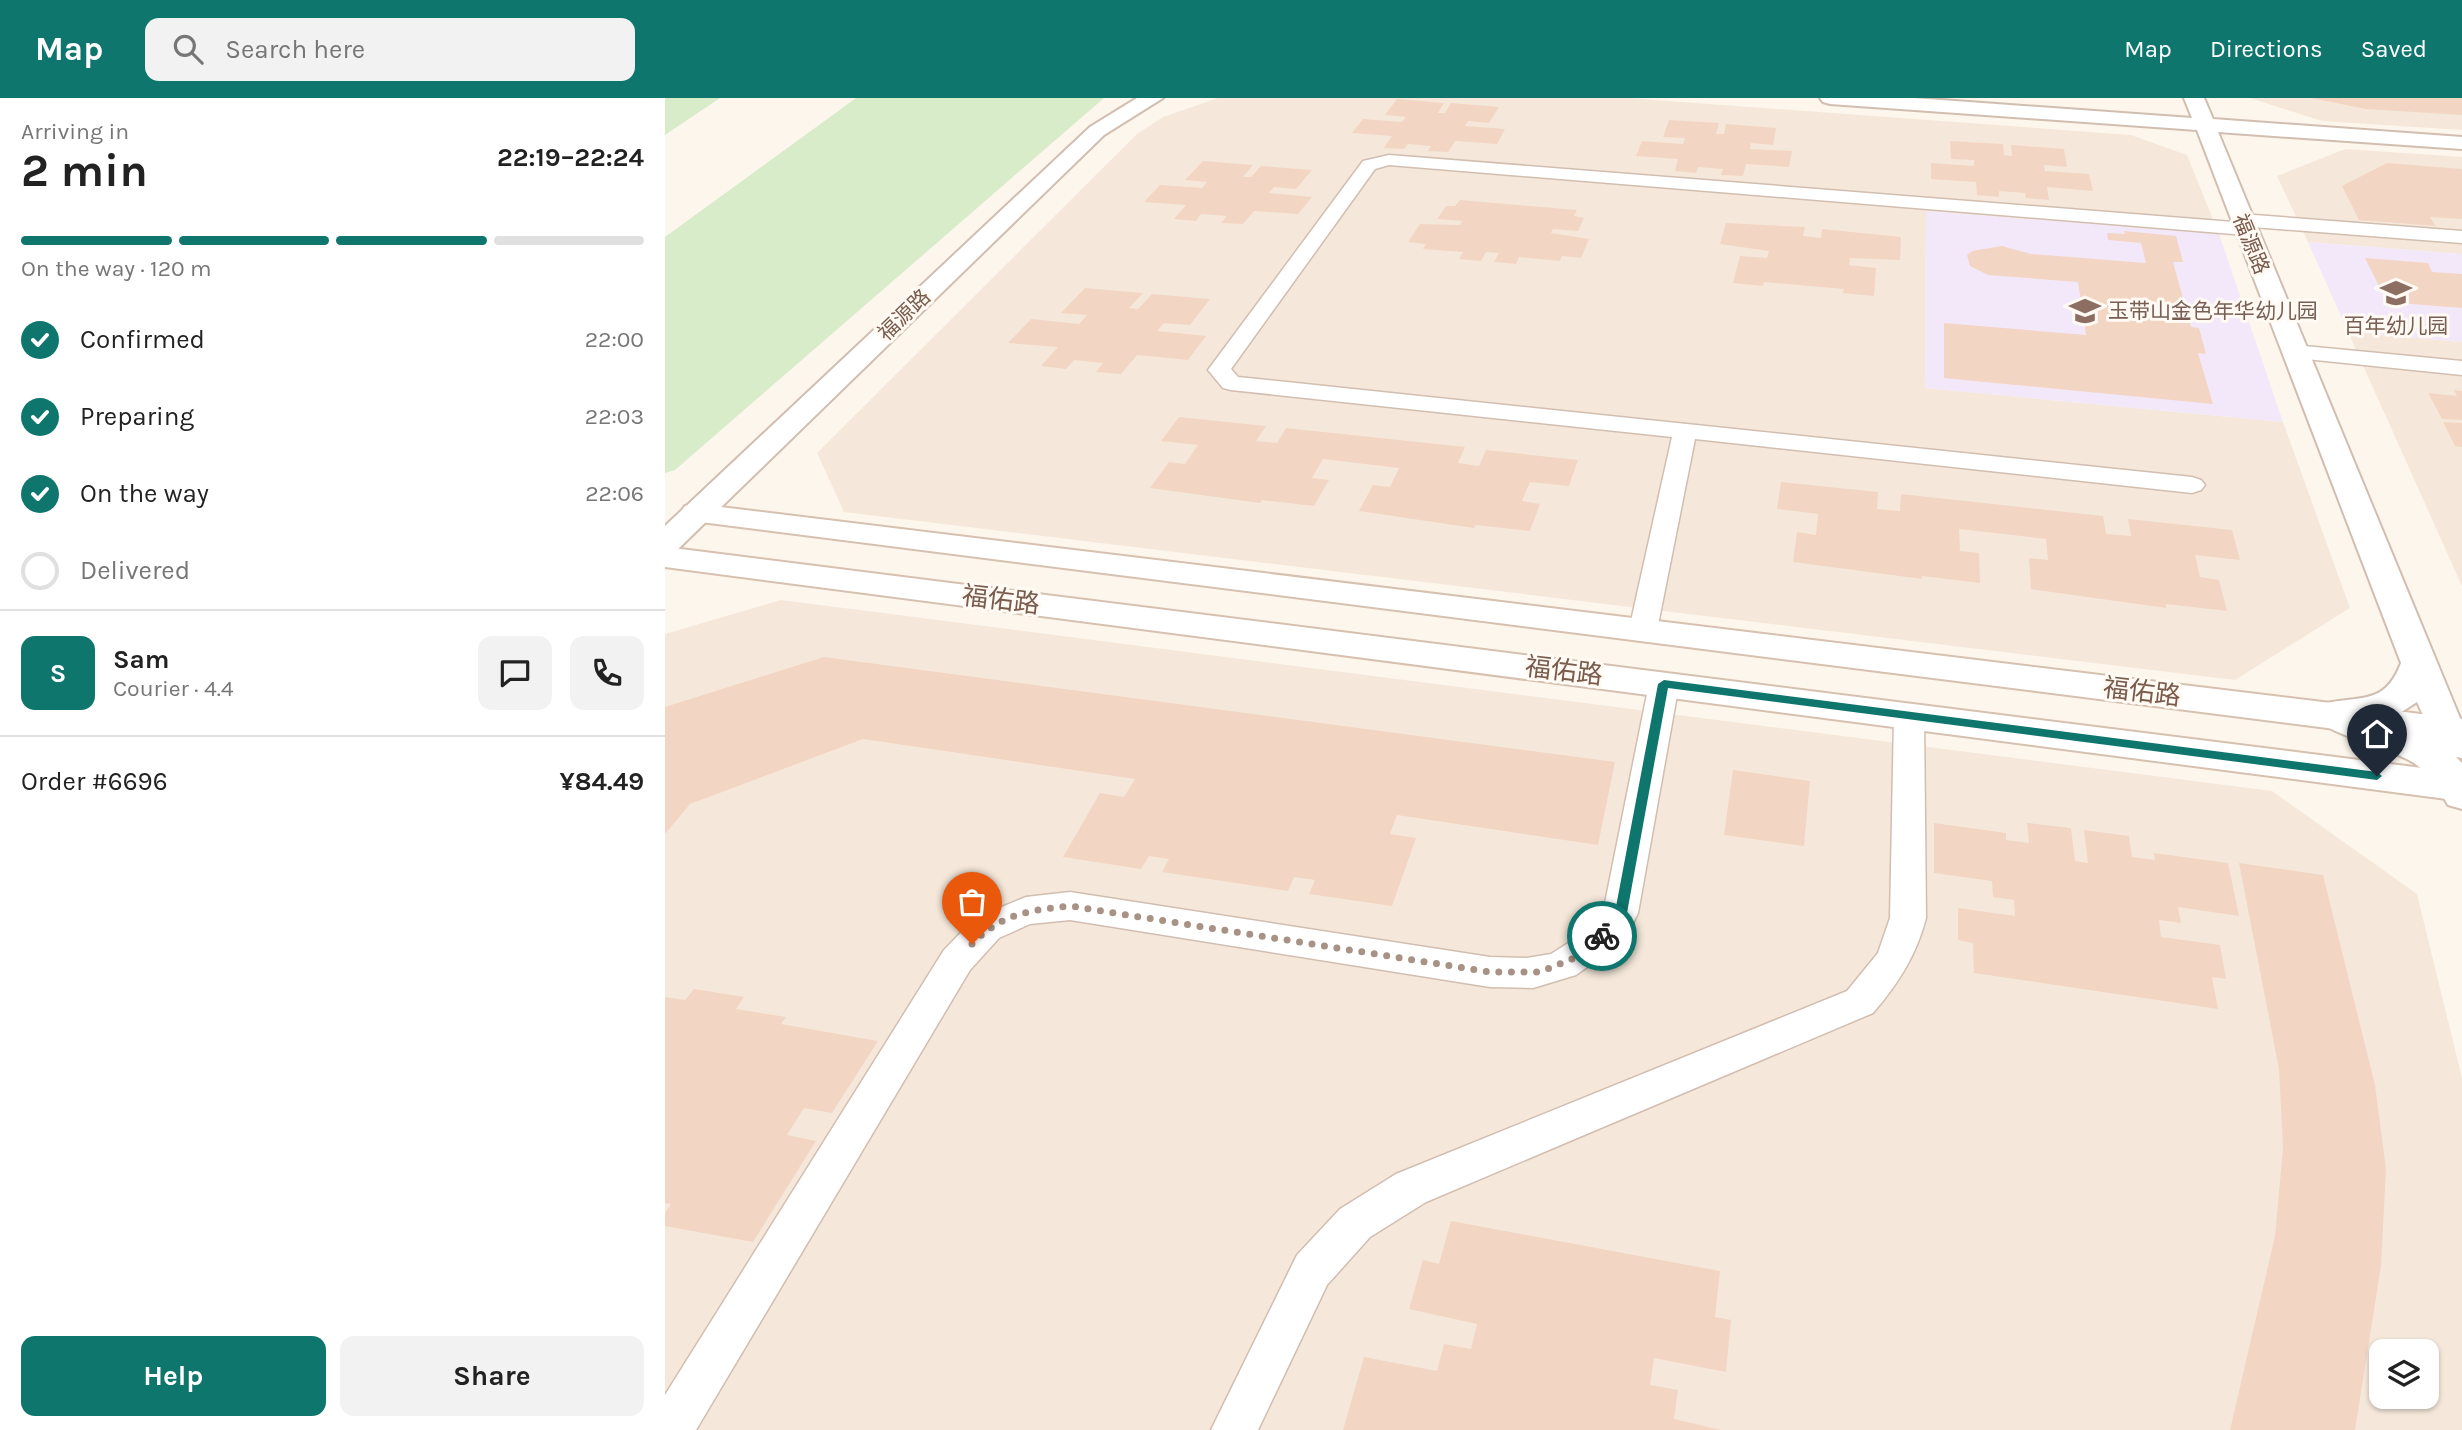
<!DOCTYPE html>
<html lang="en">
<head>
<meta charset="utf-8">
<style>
  body { margin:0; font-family:Karla,"Noto Sans SC",sans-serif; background:#f2f2f2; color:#222; height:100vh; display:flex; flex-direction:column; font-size:26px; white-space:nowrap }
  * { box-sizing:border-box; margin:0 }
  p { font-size:23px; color:#767676 }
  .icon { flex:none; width:38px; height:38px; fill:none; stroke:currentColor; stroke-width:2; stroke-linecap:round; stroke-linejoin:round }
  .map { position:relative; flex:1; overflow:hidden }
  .panel { display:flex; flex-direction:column; background:#fff; width:665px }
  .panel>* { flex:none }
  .fabs { position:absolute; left:1704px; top:1241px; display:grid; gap:14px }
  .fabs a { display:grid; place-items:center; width:70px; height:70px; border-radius:14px; background:#fff; box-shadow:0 2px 5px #0004; font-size:35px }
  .pin { position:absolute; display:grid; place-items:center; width:60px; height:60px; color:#fff; margin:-72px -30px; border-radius:50% 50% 50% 0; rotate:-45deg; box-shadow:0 0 7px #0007 }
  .pin .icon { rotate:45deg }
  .courier { position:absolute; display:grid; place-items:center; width:70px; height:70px; margin:-35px; border:5px solid #0f766e; border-radius:50%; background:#fff; color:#222; box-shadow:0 2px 9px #0007 }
  .head em { font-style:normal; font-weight:700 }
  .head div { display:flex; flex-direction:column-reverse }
  .head { display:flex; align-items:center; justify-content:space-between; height:119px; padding:0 21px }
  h1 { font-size:46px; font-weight:700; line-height:52px }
  .bar { display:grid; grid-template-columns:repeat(4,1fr); gap:10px 7px; align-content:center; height:84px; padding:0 21px }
  .bar i { height:9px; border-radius:5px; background:#e0e0e0 }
  .bar .on { background:#0f766e }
  .bar p { grid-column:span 4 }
  .line { display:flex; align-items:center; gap:18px; padding:0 21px; border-top:2px solid #e0e0e0 }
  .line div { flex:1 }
  .round { display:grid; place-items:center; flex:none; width:74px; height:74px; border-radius:14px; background:#f2f2f2 }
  ol { padding:0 21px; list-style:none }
  li { display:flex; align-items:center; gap:21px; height:77px }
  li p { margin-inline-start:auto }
  li .icon { padding:7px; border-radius:50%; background:#0f766e; color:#fff; stroke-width:4 }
  li:last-child { color:#767676 }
  li i { width:38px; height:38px; border:4px solid #e0e0e0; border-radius:50% }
  .button { display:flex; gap:14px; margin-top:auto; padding:14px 21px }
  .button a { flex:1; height:80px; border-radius:14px; background:#0f766e; color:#fff; font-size:28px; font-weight:700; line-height:80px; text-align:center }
  .button a+a { background:#f2f2f2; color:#222 }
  header { display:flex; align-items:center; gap:42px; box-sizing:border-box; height:98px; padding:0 35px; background:#0f766e; color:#fff }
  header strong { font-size:33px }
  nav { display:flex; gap:38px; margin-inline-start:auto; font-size:24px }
  .search { width:490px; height:63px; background:#f2f2f2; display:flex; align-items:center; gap:18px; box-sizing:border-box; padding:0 24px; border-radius:14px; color:#767676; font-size:26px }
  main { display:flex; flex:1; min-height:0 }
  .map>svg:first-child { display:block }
</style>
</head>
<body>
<header>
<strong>Map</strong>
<div class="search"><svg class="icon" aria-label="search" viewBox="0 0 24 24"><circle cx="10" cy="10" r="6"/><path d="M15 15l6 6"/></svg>Search here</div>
<nav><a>Map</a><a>Directions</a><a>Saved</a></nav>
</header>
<main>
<section class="panel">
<div class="head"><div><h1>2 min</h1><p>Arriving in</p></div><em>22:19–22:24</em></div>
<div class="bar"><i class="on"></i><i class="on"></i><i class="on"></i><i></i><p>On the way · 120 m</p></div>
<ol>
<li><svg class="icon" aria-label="check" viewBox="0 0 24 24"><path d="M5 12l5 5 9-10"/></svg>Confirmed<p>22:00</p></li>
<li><svg class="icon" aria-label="check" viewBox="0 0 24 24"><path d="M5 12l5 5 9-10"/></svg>Preparing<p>22:03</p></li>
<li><svg class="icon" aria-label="check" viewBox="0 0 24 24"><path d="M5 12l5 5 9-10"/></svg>On the way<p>22:06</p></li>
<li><i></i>Delivered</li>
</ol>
<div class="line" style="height:126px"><b class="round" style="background:#0f766e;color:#fff">S</b><div><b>Sam</b><p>Courier · 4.4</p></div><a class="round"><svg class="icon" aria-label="chat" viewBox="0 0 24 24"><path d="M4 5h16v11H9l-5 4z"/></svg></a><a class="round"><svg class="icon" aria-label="phone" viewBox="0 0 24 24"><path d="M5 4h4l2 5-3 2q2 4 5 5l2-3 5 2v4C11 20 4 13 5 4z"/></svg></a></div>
<div class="line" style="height:91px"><div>Order #6696</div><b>¥84.49</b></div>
<div class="button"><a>Help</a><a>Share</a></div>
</section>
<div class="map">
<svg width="1797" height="1332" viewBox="0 0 1797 1332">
  <rect width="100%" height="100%" fill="#fdf6ec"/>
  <g fill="#f5e8da" fill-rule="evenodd">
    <polygon points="553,0 964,0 1466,37 1522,57 1554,136 1261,113 1260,290 1618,324 1685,510 1570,582 179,414 152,355 472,36 498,19"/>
    <polygon points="1585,0 1797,0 1797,32 1657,23"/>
    <polygon points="1680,51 1797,59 1797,156 1643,144 1612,78"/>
    <polygon points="1683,234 1797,244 1797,488"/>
    <path d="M116 502 1607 693 1752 796 1797 980V1332H0V536ZM1717 1253H1762V1298H1717Z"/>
  </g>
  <g fill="#f3e8fa">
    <polygon points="1261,113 1554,136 1618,324 1260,290"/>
    <polygon points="1643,144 1797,156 1797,244 1683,234"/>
  </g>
  <g fill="#d8ecc9">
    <polygon points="0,0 55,0 0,37"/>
    <polygon points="191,0 439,0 10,372 0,375 0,139"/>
  </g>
  <g fill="#f3d5c3">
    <polygon points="1646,0 1797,0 1797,17 1701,11"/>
    <polygon points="732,1 779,5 773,15 780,15 786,5 834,9 824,25 803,23 800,28 840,31 832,46 790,43 783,54 763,53 766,48 743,46 739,51 719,50 727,38 687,35 698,21 737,24 741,19 720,17"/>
    <polygon points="1004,22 1054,25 1051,36 1059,36 1061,26 1111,30 1108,47 1086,45 1085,51 1127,53 1124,69 1081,66 1078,78 1056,77 1058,71 1033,69 1031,75 1010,73 1013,61 971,58 977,43 1018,46 1020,40 998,39"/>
    <polygon points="1285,43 1338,46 1339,57 1347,58 1346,47 1399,51 1402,69 1379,67 1380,73 1424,76 1428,93 1382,89 1384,102 1361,100 1360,95 1334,93 1334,99 1312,97 1311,84 1266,81 1266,65 1309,68 1309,62 1286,61"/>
    <polygon points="538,63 588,67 578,79 586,79 596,68 647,72 631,91 609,89 604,95 647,99 633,116 589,113 578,126 556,125 562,118 536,116 531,123 509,121 521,107 479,104 495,87 537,90 542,84 520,82"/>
    <polygon points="1722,65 1797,71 1797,121 1765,119 1771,128 1694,122 1677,88"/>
    <polygon points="795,102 912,112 909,118 919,120 913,133 888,131 886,135 924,141 916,160 897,158 895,163 854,159 851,166 829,164 834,155 821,154 816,163 794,161 798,154 758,151 761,146 743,144 755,126 795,127 797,123 772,121 781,108 790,108"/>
    <polygon points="1061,125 1140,129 1138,138 1156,140 1157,131 1236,139 1235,162 1185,160 1184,167 1211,170 1209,198 1178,195 1179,191 1099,184 1098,188 1068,185 1075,158 1102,160 1104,153 1055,146"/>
    <polygon points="1459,133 1511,138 1518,164 1508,164 1526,229 1534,230 1541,256 1533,255 1548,306 1279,280 1279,225 1421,237 1413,184 1323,177 1305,168 1302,157 1307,153 1337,148 1366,156 1481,165 1476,145 1443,142 1442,135 1460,136"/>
    <polygon points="1700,160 1763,165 1767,174 1797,176 1797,210 1722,204"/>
    <polygon points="420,190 478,195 464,210 473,211 487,196 545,201 525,227 499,225 492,233 541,238 523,262 472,257 456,276 431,274 438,265 409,262 401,271 376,268 393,249 343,245 366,221 414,226 422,217 396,215"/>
    <polygon points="1789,292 1797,293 1797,322 1777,321 1763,295 1792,298"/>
    <polygon points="514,319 601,328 591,343 612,345 621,330 800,349 793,365 814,368 821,352 913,362 904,388 865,384 857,403 875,406 865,433 811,427 809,430 694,413 708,387 725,389 734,370 658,361 647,380 664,382 649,408 597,402 595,405 485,390 504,364 520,366 533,347 496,343"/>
    <polygon points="1778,324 1797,325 1797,349 1790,348"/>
    <polygon points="1116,384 1213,394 1212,411 1235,413 1236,396 1438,418 1441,436 1466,438 1463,421 1567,432 1575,462 1530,457 1535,479 1554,482 1562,513 1501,506 1501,510 1366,491 1364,460 1383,462 1381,441 1294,431 1295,453 1314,455 1315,485 1257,478 1257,481 1128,464 1132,434 1151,437 1153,416 1112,411"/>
    <polygon points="159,559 950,664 933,747 732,717 725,736 751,740 727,808 644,796 650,782 629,779 623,793 497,774 504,761 484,758 476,771 398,759 435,695 459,699 470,681 198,641 25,706 0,736 0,609"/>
    <polygon points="1068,672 1145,683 1139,748 1059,737"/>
    <polygon points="1269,725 1341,735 1341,742 1364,745 1362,725 1406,730 1410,763 1423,765 1419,732 1464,738 1467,759 1490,762 1489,755 1563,765 1574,818 1513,809 1516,825 1494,822 1496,839 1555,847 1561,881 1547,879 1553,911 1309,875 1308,845 1293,842 1293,810 1350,818 1349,802 1328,799 1327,783 1269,775"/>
    <polygon points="1574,765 1658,777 1710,987 1721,1071 1716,1168 1690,1332 1565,1332 1610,1138 1618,1050 1614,971"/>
    <polygon points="29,891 79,899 71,911 121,919 116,926 213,943 167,1015 139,1010 122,1037 151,1043 88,1144 0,1128 0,1115 6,1106 0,1105 0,899 20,902"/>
    <polygon points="786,1123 1055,1173 1050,1219 1066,1222 1061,1274 989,1260 985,1287 1013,1292 1009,1321 1056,1332 678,1332 699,1259 772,1273 779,1246 806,1251 812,1226 744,1211 758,1162 774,1166"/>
  </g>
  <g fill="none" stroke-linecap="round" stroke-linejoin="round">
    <defs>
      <g id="service">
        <polygon points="724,57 1568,124 1569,118 1576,116 1797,133 1797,145 1588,129 1587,135 1580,137 724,67 710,71 566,271 573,279 1527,379 1536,382 1540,387 1536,392 1527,395 1030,341 992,532 988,538 978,541 968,538 964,532 1007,339 566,292 558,290 543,272 698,63"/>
        <polygon points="1629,247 1797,263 1797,277 1621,259 1618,254 1621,249"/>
        <polygon points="999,576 1009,579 1014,586 973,815 968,825 943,854 911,877 868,890 825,889 405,822 365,826 334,840 305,872 31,1332 0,1332 0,1297 279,852 310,820 361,799 405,794 825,859 862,860 886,856 908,842 939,810 984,586 989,579"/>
        <path d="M1244 608 1255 611 1259 618 1261 820C1251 858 1233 886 1208 915L761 1104 705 1139 662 1187 593 1332H546L632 1157 675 1111 731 1076 1182 893 1213 855 1225 820 1229 618 1233 611Z"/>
      </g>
      <g id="tertiary">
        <polygon points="472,0 498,0 439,37 11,453 0,456 0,428 425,29"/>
        <path d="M1155 0H1249L1527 20 1519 0H1539L1548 21 1797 39V51L1553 34 1797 625V660L1791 659 1797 665V711L1783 707C1773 690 1765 676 1749 665 1723 648 1660 637 1647 616L1653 607C1693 596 1719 610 1736 565L1532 32 1165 6 1158 4ZM1752 604 1770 643 1716 620 1735 615Z"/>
      </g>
      <g id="secondary">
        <polygon points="31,406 1797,621 1797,647 20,422 15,415 20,408"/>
        <polygon points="0,449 1797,675 1797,703 0,469"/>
      </g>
    </defs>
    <use href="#service" stroke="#d1beb0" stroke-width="3"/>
    <use href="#tertiary" stroke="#d1beb0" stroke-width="4"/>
    <use href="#secondary" stroke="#d6c0b0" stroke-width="4"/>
    <use href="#service" fill="#fff" fill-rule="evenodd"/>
    <use href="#tertiary" fill="#fff" fill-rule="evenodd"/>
    <use href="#secondary" fill="#fff" fill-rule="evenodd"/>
  </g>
  <polygon fill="#0f766e" points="999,582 1712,674 1717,678 1712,682 1003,590 962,815 942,841 937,843 931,838 950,814 993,586"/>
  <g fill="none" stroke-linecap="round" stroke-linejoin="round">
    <path stroke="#a89285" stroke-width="7" stroke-dasharray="0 12.6" d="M307 846C336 816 365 812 405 808L825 874H875L912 859 937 838"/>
  </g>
  <defs>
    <symbol id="school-bare" viewBox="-9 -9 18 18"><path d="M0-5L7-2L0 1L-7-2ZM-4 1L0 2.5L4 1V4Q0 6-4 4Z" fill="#8d6e63" stroke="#fffaf3" stroke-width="2.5" paint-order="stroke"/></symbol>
  </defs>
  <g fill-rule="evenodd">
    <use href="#school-bare" x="1709" y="173" width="44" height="44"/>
    <use href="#school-bare" x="1398" y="191" width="44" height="44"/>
  </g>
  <g text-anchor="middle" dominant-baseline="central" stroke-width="6" stroke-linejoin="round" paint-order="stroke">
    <g font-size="21" fill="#7a5c4d" stroke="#fffaf3">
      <text transform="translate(1586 146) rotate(68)">福源路</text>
      <text transform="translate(239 217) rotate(-44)">福源路</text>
    </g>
    <g font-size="21" fill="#785e54" stroke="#fffaf3" text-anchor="start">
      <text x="1443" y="213">玉带山金色年华幼儿园</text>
      <text x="1731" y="228" text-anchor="middle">百年幼儿园</text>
    </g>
    <g font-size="26" fill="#7a5c4d" stroke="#fffaf3">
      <text transform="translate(336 502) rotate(7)">福佑路</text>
      <text transform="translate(899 573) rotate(7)">福佑路</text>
      <text transform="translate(1477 594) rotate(7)">福佑路</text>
    </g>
  </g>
</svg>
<div class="fabs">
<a><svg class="icon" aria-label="layers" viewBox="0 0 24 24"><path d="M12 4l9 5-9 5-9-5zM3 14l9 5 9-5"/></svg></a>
</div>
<div class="pin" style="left:307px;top:846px;background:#ea580c"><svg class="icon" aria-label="bag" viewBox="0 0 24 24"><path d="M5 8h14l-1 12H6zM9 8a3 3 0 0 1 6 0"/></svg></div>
<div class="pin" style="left:1712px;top:678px;background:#1f2937"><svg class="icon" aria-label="home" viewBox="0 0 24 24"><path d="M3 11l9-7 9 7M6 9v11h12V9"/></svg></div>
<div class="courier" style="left:937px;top:838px"><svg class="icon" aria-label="bike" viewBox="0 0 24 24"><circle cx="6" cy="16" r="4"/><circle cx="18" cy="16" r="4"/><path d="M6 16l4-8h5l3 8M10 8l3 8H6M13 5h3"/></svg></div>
</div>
</main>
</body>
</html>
